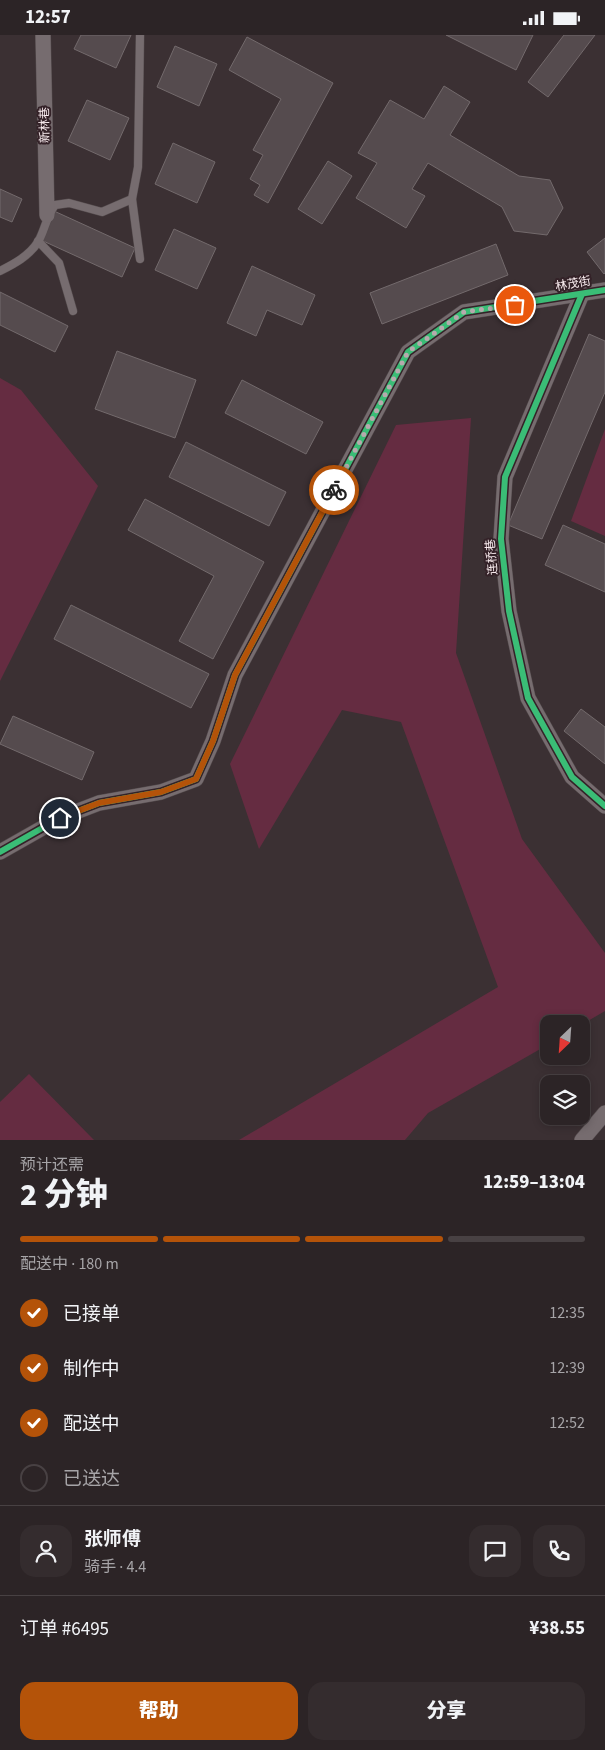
<!DOCTYPE html>
<html lang="zh">
<head>
<meta charset="utf-8">
<style>
  body { margin:0; font-family:"Source Sans 3","Noto Sans SC",sans-serif; background:#342c2e; color:#f1f3f6; height:100vh; display:flex; flex-direction:column; font-size:19px; white-space:nowrap }
  * { box-sizing:border-box; margin:0 }
  p { font-size:16px; color:#a6a4a7 }
  .icon { flex:none; width:28px; height:28px; fill:none; stroke:currentColor; stroke-width:2; stroke-linecap:round; stroke-linejoin:round }
  .map { position:relative; height:1105px; overflow:hidden }
  .details { display:flex; flex-direction:column; background:#2c2426; flex:1 }
  .details>* { flex:none }
  .needle { width:32px; rotate:205deg }
  .tools { position:absolute; left:540px; top:980px; display:grid; gap:10px }
  .tools a { display:grid; place-items:center; width:50px; height:50px; border-radius:10px; background:#2c2426; box-shadow:0 2px 8px #0003,0 0 0 1px #484143; font-size:25px }
  .pin { position:absolute; display:grid; place-items:center; width:42px; height:42px; color:#fff; margin:-21px; border:2px solid #fff; border-radius:50%; box-shadow:0 1px 5px #0007 }
  .courier { position:absolute; display:grid; place-items:center; width:50px; height:50px; margin:-25px; border:4px solid #b45309; border-radius:50%; background:#fff; color:#222; box-shadow:0 1px 6px #0007 }
  .head em { font-style:normal; font-weight:800 }
  .head div { display:flex; flex-direction:column-reverse }
  .head { display:flex; align-items:center; justify-content:space-between; height:85px; padding:0 20px }
  h1 { font-size:32px; font-weight:800; line-height:38px }
  .bar { display:grid; grid-template-columns:repeat(4,1fr); gap:8px 5px; align-content:center; height:60px; padding:0 20px }
  .bar i { height:6px; border-radius:4px; background:#484143 }
  .bar .active { background:#b45309 }
  .bar p { grid-column:span 4 }
  .line { display:flex; align-items:center; gap:12px; padding:0 20px; border-top:1px solid #484143 }
  .line div { flex:1 }
  .round { display:grid; place-items:center; flex:none; width:52px; height:52px; border-radius:15px; background:#342c2e }
  ol { padding:0 20px; list-style:none }
  li { display:flex; align-items:center; gap:15px; height:55px }
  li p { margin-inline-start:auto }
  li .icon { padding:5px; border-radius:50%; background:#b45309; color:#fff; stroke-width:4 }
  li:last-child { color:#a6a4a7 }
  li i { width:28px; height:28px; border:2px solid #484143; border-radius:50% }
  .action { display:flex; gap:10px; margin-top:auto; padding:10px 20px }
  .action a { flex:1; height:58px; border-radius:15px; background:#b45309; color:#fff; font-size:20px; font-weight:800; line-height:58px; text-align:center }
  .action a+a { background:#342c2e; color:#f1f3f6 }
  .status { display:flex; justify-content:space-between; align-items:center; height:35px; padding:0 25px; background:#2c2426; direction:ltr }
  .status svg { height:14px; fill:currentColor }
  .map>svg:first-child { display:block }
</style>
</head>
<body>
<div class="status"><b>12:57</b><svg viewBox="0 0 49 12"><path d="M0 12V9h3v3zM5 12V6h3v6zM10 12V3h3v9zM15 12V0h3v12zM26 1h20v11H26zM47 4h2v5h-2z"/></svg></div>
<div class="map">
<svg width="605" height="1105" viewBox="0 0 605 1105">
  <rect width="100%" height="100%" fill="#3b3033"/>
  <g fill="#652c41">
    <polygon points="0,343 21,355 98,451 0,646"/>
    <polygon points="471,383 456,618 522,804 605,918 605,976 581,990 549,989 549,1009 428,1078 405,1105 239,1105 498,952 401,687 342,675 259,814 230,729 396,390"/>
    <polygon points="605,394 605,501 571,486"/>
    <polygon points="29,1039 94,1105 0,1105 0,1067"/>
  </g>
  <g fill="#554b4e" stroke="#736a6c">
    <polygon points="81,0 131,0 116,33 74,14"/>
    <polygon points="446,0 533,0 516,35"/>
    <polygon points="564,0 595,0 548,62 528,47"/>
    <polygon points="247,2 333,48 268,168 254,160 260,150 250,144 263,120 253,115 281,64 229,35"/>
    <polygon points="175,11 217,29 199,71 157,52"/>
    <polygon points="444,51 470,67 450,100 519,141 550,145 563,173 547,200 514,196 502,172 428,128 412,154 425,161 406,193 356,163 377,128 358,118 390,65 424,84"/>
    <polygon points="87,65 129,83 110,125 68,106"/>
    <polygon points="173,108 215,127 197,168 155,149"/>
    <polygon points="328,126 352,141 322,189 298,174"/>
    <polygon points="0,154 22,164 12,187 0,182"/>
    <polygon points="54,176 135,213 122,242 41,205"/>
    <polygon points="174,194 216,213 197,254 155,235"/>
    <polygon points="605,203 605,238 604,239 587,217"/>
    <polygon points="496,209 508,240 382,289 370,258"/>
    <polygon points="252,231 315,260 302,290 267,275 256,301 227,288"/>
    <polygon points="0,257 68,291 55,317 0,290"/>
    <polygon points="589,299 605,306 605,357 542,504 508,490"/>
    <polygon points="117,316 196,345 175,403 95,374"/>
    <polygon points="242,345 323,387 306,419 225,378"/>
    <polygon points="186,407 286,457 269,491 169,442"/>
    <polygon points="145,464 264,527 213,624 179,606 214,541 128,495"/>
    <polygon points="563,490 605,509 605,557 545,530"/>
    <polygon points="71,570 209,639 191,673 54,604"/>
    <polygon points="581,674 605,692 605,729 564,696"/>
    <polygon points="13,681 94,717 82,745 0,709"/>
  </g>
  <g fill="none" stroke-linecap="round" stroke-linejoin="round">
    <defs>
      <g id="lane">
        <polyline points="132,164 140,224"/>
        <polyline points="38,206 59,228 73,276"/>
        <path d="M0 236C14 229 29 221 38 207 45 195 46 182 55 170L69 168 102 177 132 164 138 132 140 0"/>
      </g>
      <g id="street">
        <polyline points="43,0 47,180"/>
        <polyline points="582,259 505,442 501,504 509,576 528,663 572,742 605,771"/>
        <polyline points="0,817 60,783 99,768 161,757 196,744 213,706 235,640 408,317 464,277 605,255"/>
        <polyline points="582,1105 605,1078"/>
      </g>
    </defs>
    <use href="#lane" stroke="#554c4e" stroke-width="9"/>
    <use href="#street" stroke="#554c4e" stroke-width="16"/>
    <use href="#lane" stroke="#766c6f" stroke-width="8"/>
    <use href="#street" stroke="#766c6f" stroke-width="15"/>
    <defs>
      <g id="cycleway">
        <polyline points="582,259 505,442 501,504 509,576 528,663 572,742 605,771"/>
        <polyline points="0,817 60,783 99,768 161,757 196,744 213,706 235,640 408,317 464,277 605,255"/>
      </g>
    </defs>
    <use href="#cycleway" stroke="#342228" stroke-width="9"/>
    <use href="#cycleway" stroke="#3abd76" stroke-width="6"/>
  </g>
  <g fill="none" stroke-linecap="round" stroke-linejoin="round">
    <polyline stroke="#b6aaad" stroke-width="5" stroke-dasharray="0 9" points="334,455 408,317 464,277 515,270"/>
    <polyline stroke="#b45309" stroke-width="6" points="60,783 99,768 161,757 196,744 213,706 235,640 334,455"/>
  </g>
  <g text-anchor="middle" dominant-baseline="central" stroke-width="4" stroke-linejoin="round" paint-order="stroke">
    <g font-size="12" fill="#f9ecef" stroke="#342228">
      <text transform="translate(45 90) rotate(-91)">新林巷</text>
      <text transform="translate(573 249) rotate(-10)">林茂街</text>
      <text transform="translate(492 522) rotate(-95)">连桥巷</text>
    </g>
  </g>
</svg>
<div class="tools">
<a><svg class="needle" viewBox="-14 -14 28 28"><path d="M0-13l5 13h-10z" fill="#e53935"/><path d="M0 13l5-13h-10z" fill="#a6a4a7"/></svg></a>
<a><svg class="icon" aria-label="layers" viewBox="0 0 24 24"><path d="M12 4l9 5-9 5-9-5zM3 14l9 5 9-5"/></svg></a>
</div>
<div class="pin" style="left:515px;top:270px;background:#ea580c"><svg class="icon" aria-label="bag" viewBox="0 0 24 24"><path d="M5 8h14l-1 12H6zM9 8a3 3 0 0 1 6 0"/></svg></div>
<div class="pin" style="left:60px;top:783px;background:#1f2937"><svg class="icon" aria-label="home" viewBox="0 0 24 24"><path d="M3 11l9-7 9 7M6 9v11h12V9"/></svg></div>
<div class="courier" style="left:334px;top:455px"><svg class="icon" aria-label="bike" viewBox="0 0 24 24"><circle cx="6" cy="16" r="4"/><circle cx="18" cy="16" r="4"/><path d="M6 16l4-8h5l3 8M10 8l3 8H6M13 5h3"/></svg></div>
</div>
<section class="details">
<div class="head"><div><h1>2 分钟</h1><p>预计还需</p></div><em>12:59–13:04</em></div>
<div class="bar"><i class="active"></i><i class="active"></i><i class="active"></i><i></i><p>配送中 · 180 m</p></div>
<ol>
<li><svg class="icon" aria-label="check" viewBox="0 0 24 24"><path d="M5 12l5 5 9-10"/></svg>已接单<p>12:35</p></li>
<li><svg class="icon" aria-label="check" viewBox="0 0 24 24"><path d="M5 12l5 5 9-10"/></svg>制作中<p>12:39</p></li>
<li><svg class="icon" aria-label="check" viewBox="0 0 24 24"><path d="M5 12l5 5 9-10"/></svg>配送中<p>12:52</p></li>
<li><i></i>已送达</li>
</ol>
<div class="line" style="height:90px"><a class="round"><svg class="icon" aria-label="person" viewBox="0 0 24 24"><circle cx="12" cy="8" r="4"/><path d="M4 21q1-7 8-7t8 7"/></svg></a><div><b>张师傅</b><p>骑手 · 4.4</p></div><a class="round"><svg class="icon" aria-label="chat" viewBox="0 0 24 24"><path d="M4 5h16v11H9l-5 4z"/></svg></a><a class="round"><svg class="icon" aria-label="phone" viewBox="0 0 24 24"><path d="M5 4h4l2 5-3 2q2 4 5 5l2-3 5 2v4C11 20 4 13 5 4z"/></svg></a></div>
<div class="line" style="height:65px"><div>订单 #6495</div><b>¥38.55</b></div>
<div class="action"><a>帮助</a><a>分享</a></div>
</section>
</body>
</html>
